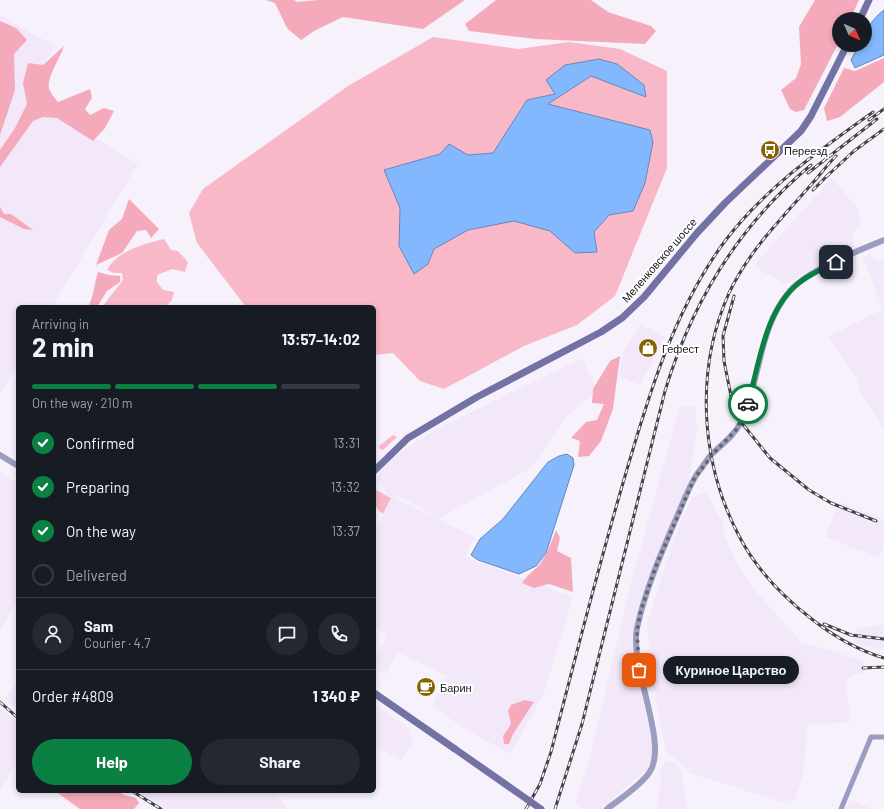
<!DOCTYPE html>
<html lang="en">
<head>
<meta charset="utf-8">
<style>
  body { margin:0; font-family:Barlow,sans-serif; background:#242831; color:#f1f3f6; height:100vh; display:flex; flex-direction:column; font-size:15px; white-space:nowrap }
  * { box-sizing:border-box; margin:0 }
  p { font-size:13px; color:#9ea1a6 }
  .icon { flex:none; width:22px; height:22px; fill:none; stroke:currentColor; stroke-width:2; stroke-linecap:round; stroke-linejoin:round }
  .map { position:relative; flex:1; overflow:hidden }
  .panel { position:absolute; left:16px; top:305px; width:360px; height:488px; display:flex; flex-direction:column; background:#171b24; border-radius:6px; box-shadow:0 2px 6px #0003 }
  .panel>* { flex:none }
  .needle { width:26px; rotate:135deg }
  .tools { position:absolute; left:832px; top:12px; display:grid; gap:8px }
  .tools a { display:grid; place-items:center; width:40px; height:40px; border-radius:50%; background:#171b24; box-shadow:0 2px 6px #0003; font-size:20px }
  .pin { position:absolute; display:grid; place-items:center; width:34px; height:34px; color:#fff; margin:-17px; border-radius:8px; box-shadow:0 2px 6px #0006 }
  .courier { position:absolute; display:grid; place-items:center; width:40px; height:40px; margin:-20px; border:3px solid #0b8043; border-radius:50%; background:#fff; color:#222; box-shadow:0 1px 5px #0007 }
  .bubble { position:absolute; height:28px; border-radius:14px; background:#171b24; box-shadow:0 2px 6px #0003; font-size:13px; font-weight:700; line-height:28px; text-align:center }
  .head em { font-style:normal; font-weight:700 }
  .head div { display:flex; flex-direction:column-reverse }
  .head { display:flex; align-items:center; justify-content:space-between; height:68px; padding:0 16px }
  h1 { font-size:26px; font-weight:700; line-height:30px }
  .bar { display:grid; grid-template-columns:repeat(4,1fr); gap:6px 4px; align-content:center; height:48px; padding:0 16px }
  .bar i { height:5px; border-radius:3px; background:#363941 }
  .bar .current { background:#0b8043 }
  .bar p { grid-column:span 4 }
  .line { display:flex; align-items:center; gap:10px; padding:0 16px; border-top:1px solid #363941 }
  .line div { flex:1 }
  .round { display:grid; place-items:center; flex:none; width:42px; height:42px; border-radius:21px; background:#242831 }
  ol { padding:0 16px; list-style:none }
  li { display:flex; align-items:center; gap:12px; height:44px }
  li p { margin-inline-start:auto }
  li .icon { padding:4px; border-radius:50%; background:#0b8043; color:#fff; stroke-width:4 }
  li:last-child { color:#9ea1a6 }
  li i { width:22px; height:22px; border:2px solid #363941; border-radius:50% }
  .action { display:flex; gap:8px; margin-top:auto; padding:8px 16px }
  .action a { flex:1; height:46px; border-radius:24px; background:#0b8043; color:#fff; font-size:16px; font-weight:700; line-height:46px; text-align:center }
  .action a+a { background:#242831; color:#f1f3f6 }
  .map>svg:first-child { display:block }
</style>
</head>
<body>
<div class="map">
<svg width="884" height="809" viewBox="0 0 884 809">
  <rect width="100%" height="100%" fill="#f6f1fb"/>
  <g fill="#f2e8fa">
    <polygon points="0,15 55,46 26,94 138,164 52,307 18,307 18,364 0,394"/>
    <polygon points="832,178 859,210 860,224 853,233 854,247 786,284 756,268 755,264"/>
    <polygon points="870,254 876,261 882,260 884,257 884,430 859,389 857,380 828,337 883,309 863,257"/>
    <polygon points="640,324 665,337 640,385 619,376 623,353"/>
    <polygon points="582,358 597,390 564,419 531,468 437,519 475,537 465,557 573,597 545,690 511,754 465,729 432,706 447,676 397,652 386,674 374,669 378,654 388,635 374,627 374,533 392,497 437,518 422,508 400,497 388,496 377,478 388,460 439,428"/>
    <polygon points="680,406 695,407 697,428 689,484 648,579 640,602 633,641 637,679 649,725 653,757 647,769 601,809 581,809 575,802 591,753 631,583"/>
    <polygon points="0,472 18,484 18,598 0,631"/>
    <polygon points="705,492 723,522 725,538 735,559 753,588 801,642 863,661 864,673 850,675 850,677 846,678 850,722 808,725 803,776 794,800 781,802 690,773 679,760 666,751 654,691 647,624 673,542 684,515 693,497"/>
    <polygon points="839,502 884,520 884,542 879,557 825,537"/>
    <polygon points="884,625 884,650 852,643 856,628"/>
    <polygon points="18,681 18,710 4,699"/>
    <polygon points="374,703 409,729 413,744 401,760 374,746"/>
    <polygon points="0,708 18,723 18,760 0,789"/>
    <polygon points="672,761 681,770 687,809 656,809 661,781 660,769 665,762"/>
    <polygon points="137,791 274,791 288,809 165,809"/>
    <polygon points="850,799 853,801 873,809 846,809"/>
  </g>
  <g fill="#f9b8c7">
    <polygon points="433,37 518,49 569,42 620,49 667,71 667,168 615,296 577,325 524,346 444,389 420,381 393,353 374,355 374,307 246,307 197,243 189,213 203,189 348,86"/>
    <path d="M164 239 171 250 178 251 188 262 185 272 172 269 157 275V282L163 290 174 292 172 300 165 307H102L123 280 122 273H114L107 270C117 251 144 244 164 239Z"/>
    <polygon points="393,435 397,437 383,450 380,449 379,446"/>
    <path d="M374 489 391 498 383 514C374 509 374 498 374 489Z"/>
  </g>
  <g fill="#f5aabc">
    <polygon points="266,0 294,0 297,2 318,0 465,0 423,29 343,17 314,31 301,40 287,28 275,3"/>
    <polygon points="496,0 591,0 608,12 651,26 656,31 645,44 536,39 469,31 465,24"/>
    <polygon points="815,0 859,0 850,19 839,19 839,42 804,110 796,112 790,109 781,90 796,78 801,64 799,27"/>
    <polygon points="0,21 16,28 27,40 14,54 15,90 0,135"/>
    <path d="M64 46C60 58 47 77 49 88 50 93 55 98 58 102L90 89 92 98 85 109 90 115 104 108 114 111 105 128 93 141 57 118 43 117 33 121 0 167V150L15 128 27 104 23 83 28 63 43 65Z"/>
    <polygon points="884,58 884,82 840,117 827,121 824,108 844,68 855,71"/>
    <polygon points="129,199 159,229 151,238 146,230 137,231 122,253 96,265 109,230 122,219"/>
    <polygon points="0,207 4,214 11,214 33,230 24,229 0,217"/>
    <path d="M98 272 109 275 120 276V282L107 291 97 307H88C94 296 94 284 98 272Z"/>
    <polygon points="620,356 613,409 601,441 589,456 578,457 580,441 571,438 586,422 597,420 604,404 592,403 593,389 610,361"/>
    <path d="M556 530 560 538 557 551 571 558 573 592 549 584 534 588 522 583C527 575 534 571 540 564 547 554 552 541 556 530Z"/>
    <polygon points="525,700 534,702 513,734 509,744 504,744 503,736 511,724 508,711 511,705"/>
    <polygon points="55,791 117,791 124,795 136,798 139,803 134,809 80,809"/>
  </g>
  <g fill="#84b8fe" stroke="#6488ba">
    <path d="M884 10V55L855 68 851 60 859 45H865C865 30 872 19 884 10Z"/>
    <polygon points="599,59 617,64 644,85 646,97 591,76 548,104 650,130 653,142 645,183 633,211 609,215 594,232 597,252 575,253 550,231 514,221 468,230 434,249 428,264 414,274 399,246 400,208 384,170 440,154 449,144 468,155 493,153 527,100 555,94 546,80 565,65"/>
    <polygon points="567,454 573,458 574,465 546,553 536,566 519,574 478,560 471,555 480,539 503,519 548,462 559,456"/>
  </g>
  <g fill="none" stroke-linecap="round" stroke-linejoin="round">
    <polyline stroke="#9b9dc0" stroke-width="5" points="841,809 871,737 884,737"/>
    <g stroke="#9b9dc0" stroke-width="6">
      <polyline points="0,455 18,466"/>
      <path d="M607 809C621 798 639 787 649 773 670 745 629 668 637 628 645 591 660 556 675 521 682 506 688 488 697 474 702 468 706 461 711 455 722 444 734 436 741 422 761 380 758 327 790 291 807 271 859 250 884 240"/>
    </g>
    <g stroke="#7272a5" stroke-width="7">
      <polyline points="860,19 869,0"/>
      <polyline points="374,471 408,438 477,397 601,332 622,318 644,297 697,233 725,203 801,131 811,116 847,45"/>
      <polyline points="374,693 455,749"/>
    </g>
    <defs>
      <g id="rail">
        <polyline points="869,120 884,109"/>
        <path d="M836 156C827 165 819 176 810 186 780 220 749 251 729 293 695 369 700 460 738 534 755 568 783 597 813 620 835 637 857 650 884 658"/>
        <polyline points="808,173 877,119"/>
        <polyline points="827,176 854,151 884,129"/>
        <polyline points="813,190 830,173"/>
        <polyline points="734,296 723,336 724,361 732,401 741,422 770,458 809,490 831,503 876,521"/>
        <polyline points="824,624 851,635 884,639"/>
        <polyline points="863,668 884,667"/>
        <polyline points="0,702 18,718"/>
        <polyline points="132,791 161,809"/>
        <path d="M526 809 540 784 551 752C574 662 597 572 623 483 647 400 673 311 725 241 765 188 820 150 873 112"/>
        <path d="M555 809 582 724 665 391C692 302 739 225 811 165"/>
      </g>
    </defs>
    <use href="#rail" stroke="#444246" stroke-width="3"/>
    <use href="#rail" stroke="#fff" stroke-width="1.5" stroke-dasharray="4.5" stroke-linecap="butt"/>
    <polyline stroke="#7272a5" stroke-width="7" points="455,749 541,809"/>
  </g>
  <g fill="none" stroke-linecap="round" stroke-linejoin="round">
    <polyline stroke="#68656a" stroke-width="4" stroke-dasharray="0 7.2" points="639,670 637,631 641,610 656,566 694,479 712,455 737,429 748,404"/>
    <path stroke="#0b8043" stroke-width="5" d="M748 404C758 367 765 314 794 287 805 276 822 269 836 262"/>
  </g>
  <defs>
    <symbol id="bus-disc" viewBox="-11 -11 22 22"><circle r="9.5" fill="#866300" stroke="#fff"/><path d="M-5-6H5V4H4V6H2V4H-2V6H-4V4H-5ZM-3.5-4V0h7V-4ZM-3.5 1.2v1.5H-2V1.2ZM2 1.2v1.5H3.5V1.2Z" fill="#fff"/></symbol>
    <symbol id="shop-disc" viewBox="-11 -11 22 22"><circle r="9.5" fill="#866300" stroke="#fff"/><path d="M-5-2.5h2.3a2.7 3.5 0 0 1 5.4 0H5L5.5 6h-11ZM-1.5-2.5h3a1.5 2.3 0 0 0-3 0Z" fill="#fff"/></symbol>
    <symbol id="cafe-disc" viewBox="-11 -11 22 22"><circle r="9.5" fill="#866300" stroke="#fff"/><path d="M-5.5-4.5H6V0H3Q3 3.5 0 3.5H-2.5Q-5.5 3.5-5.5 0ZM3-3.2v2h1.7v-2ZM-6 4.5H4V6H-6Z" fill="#fff"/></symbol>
  </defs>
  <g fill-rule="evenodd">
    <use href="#bus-disc" x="759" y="139" width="22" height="22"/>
    <use href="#shop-disc" x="637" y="337" width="22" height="22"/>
    <use href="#cafe-disc" x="415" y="676" width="22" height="22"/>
  </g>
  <g text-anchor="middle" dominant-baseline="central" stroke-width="4" stroke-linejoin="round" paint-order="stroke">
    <g font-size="11" fill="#1b191c" stroke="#fff" text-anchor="start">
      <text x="784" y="150">Переезд</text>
      <text x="662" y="348">Гефест</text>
      <text x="440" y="687">Барин</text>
    </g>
    <g font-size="11" fill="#1b191c" stroke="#fff">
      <text transform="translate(659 260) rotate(-49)">Меленковское шоссе</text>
    </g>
  </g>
</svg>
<div class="tools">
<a><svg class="needle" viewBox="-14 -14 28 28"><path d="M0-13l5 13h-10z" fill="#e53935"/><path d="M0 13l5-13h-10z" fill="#9ea1a6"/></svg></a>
</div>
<div class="pin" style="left:639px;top:670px;background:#ea580c"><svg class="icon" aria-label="bag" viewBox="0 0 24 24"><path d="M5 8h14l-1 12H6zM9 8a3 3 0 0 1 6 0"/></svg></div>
<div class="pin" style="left:836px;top:262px;background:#1f2937"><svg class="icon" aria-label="home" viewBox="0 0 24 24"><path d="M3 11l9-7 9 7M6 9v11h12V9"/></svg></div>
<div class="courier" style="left:748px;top:404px"><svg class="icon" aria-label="car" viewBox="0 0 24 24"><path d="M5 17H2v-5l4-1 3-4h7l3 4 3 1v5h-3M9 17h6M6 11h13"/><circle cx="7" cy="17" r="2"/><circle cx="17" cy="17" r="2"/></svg></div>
<div class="bubble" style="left:663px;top:656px;width:136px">Куриное Царство</div>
<section class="panel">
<div class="head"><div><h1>2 min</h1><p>Arriving in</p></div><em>13:57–14:02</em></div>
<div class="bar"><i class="current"></i><i class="current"></i><i class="current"></i><i></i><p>On the way · 210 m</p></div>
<ol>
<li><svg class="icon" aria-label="check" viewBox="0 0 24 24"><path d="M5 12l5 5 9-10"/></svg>Confirmed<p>13:31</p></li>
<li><svg class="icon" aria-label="check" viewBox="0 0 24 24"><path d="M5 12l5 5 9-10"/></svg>Preparing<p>13:32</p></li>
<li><svg class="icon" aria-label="check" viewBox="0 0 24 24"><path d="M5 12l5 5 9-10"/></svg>On the way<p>13:37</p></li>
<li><i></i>Delivered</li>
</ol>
<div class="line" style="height:72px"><a class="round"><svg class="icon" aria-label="person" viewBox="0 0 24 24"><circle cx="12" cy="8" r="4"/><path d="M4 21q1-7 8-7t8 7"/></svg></a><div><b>Sam</b><p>Courier · 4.7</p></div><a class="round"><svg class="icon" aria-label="chat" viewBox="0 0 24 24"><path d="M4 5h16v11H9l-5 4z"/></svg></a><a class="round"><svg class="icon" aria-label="phone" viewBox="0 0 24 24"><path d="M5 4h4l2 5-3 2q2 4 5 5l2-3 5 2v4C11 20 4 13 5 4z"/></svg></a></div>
<div class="line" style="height:52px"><div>Order #4809</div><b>1 340 ₽</b></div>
<div class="action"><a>Help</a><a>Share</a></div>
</section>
</div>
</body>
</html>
